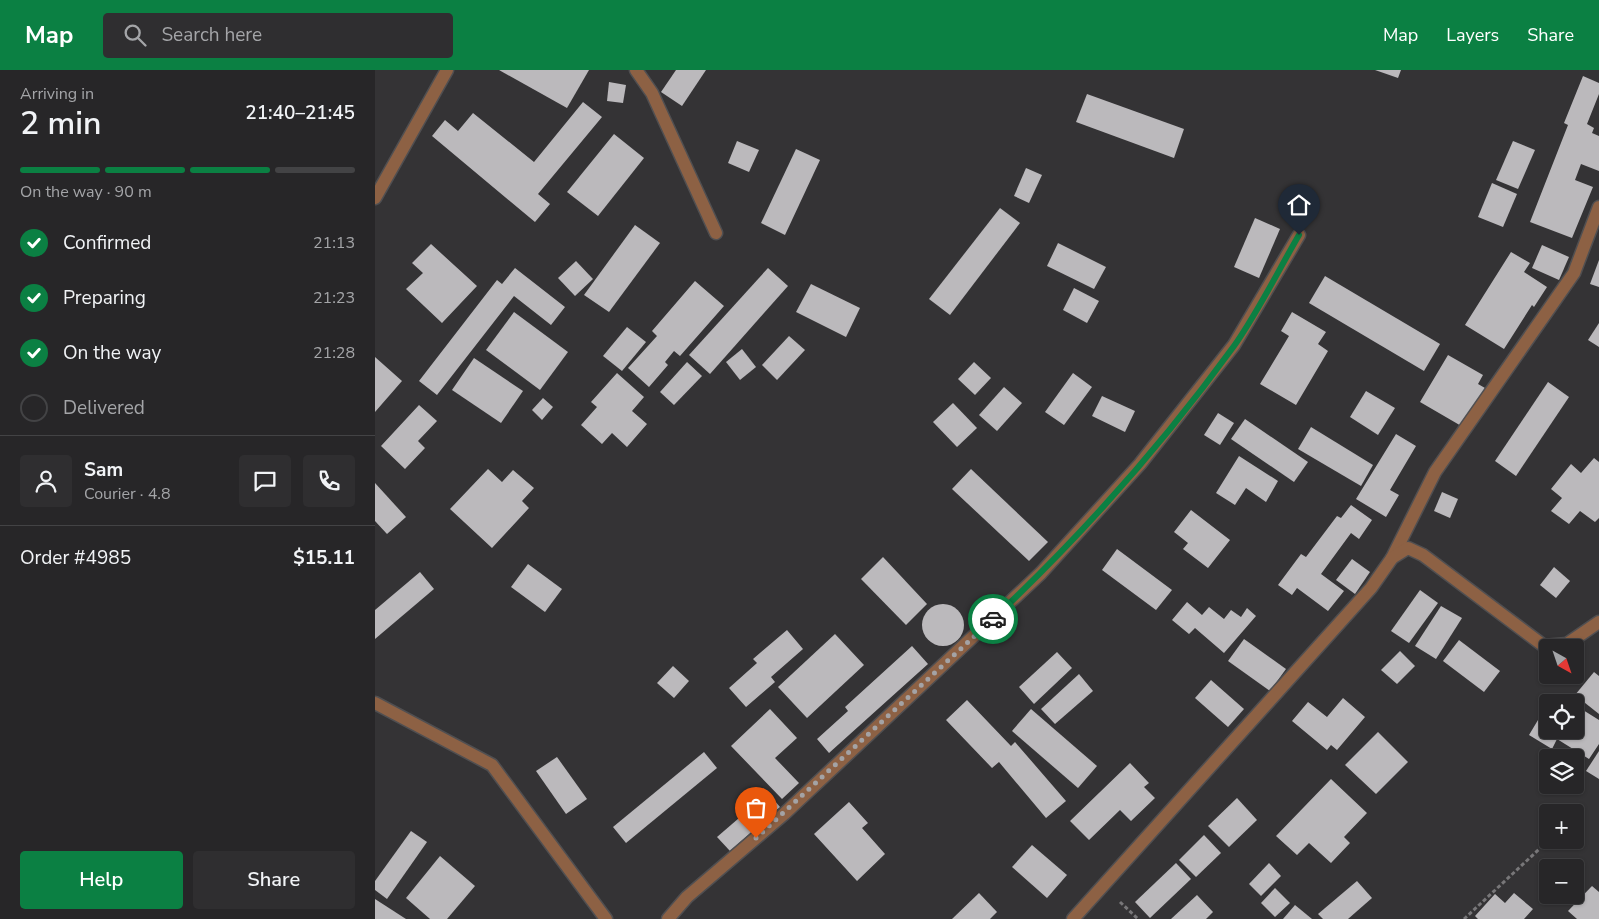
<!DOCTYPE html>
<html lang="en">
<head>
<meta charset="utf-8">
<style>
  body { margin:0; font-family:"Nunito Sans",sans-serif; background:#2f2e30; color:#f1f3f6; height:100vh; display:flex; flex-direction:column; font-size:19px; white-space:nowrap }
  * { box-sizing:border-box; margin:0 }
  p { font-size:16px; color:#a4a5a8 }
  .icon { flex:none; width:28px; height:28px; fill:none; stroke:currentColor; stroke-width:2; stroke-linecap:round; stroke-linejoin:round }
  .map { position:relative; flex:1; overflow:hidden }
  .details { display:flex; flex-direction:column; background:#272628; width:375px }
  .details>* { flex:none }
  .needle { width:32px; rotate:140deg }
  .fabs { position:absolute; left:1164px; top:569px; display:grid; gap:10px }
  .fabs a { display:grid; place-items:center; width:45px; height:45px; border-radius:5px; background:#272628; box-shadow:0 1px 4px #0004,0 0 0 1px #434345; font-size:25px }
  .pin { position:absolute; display:grid; place-items:center; width:42px; height:42px; color:#fff; margin:-51px -21px; border-radius:50% 50% 50% 0; rotate:-45deg; box-shadow:0 0 5px #0007 }
  .pin .icon { rotate:45deg }
  .courier { position:absolute; display:grid; place-items:center; width:50px; height:50px; margin:-25px; border:4px solid #0b8043; border-radius:50%; background:#fff; color:#222; box-shadow:0 1px 6px #0007 }
  .head em { font-style:normal; font-weight:600 }
  .head div { display:flex; flex-direction:column-reverse }
  .head { display:flex; align-items:center; justify-content:space-between; height:85px; padding:0 20px }
  h1 { font-size:32px; font-weight:600; line-height:38px }
  .bar { display:grid; grid-template-columns:repeat(4,1fr); gap:8px 5px; align-content:center; height:60px; padding:0 20px }
  .bar i { height:6px; border-radius:4px; background:#434345 }
  .bar .current { background:#0b8043 }
  .bar p { grid-column:span 4 }
  .line { display:flex; align-items:center; gap:12px; padding:0 20px; border-top:1px solid #434345 }
  .line div { flex:1 }
  .round { display:grid; place-items:center; flex:none; width:52px; height:52px; border-radius:5px; background:#2f2e30 }
  ol { padding:0 20px; list-style:none }
  li { display:flex; align-items:center; gap:15px; height:55px }
  li p { margin-inline-start:auto }
  li .icon { padding:5px; border-radius:50%; background:#0b8043; color:#fff; stroke-width:4 }
  li:last-child { color:#a4a5a8 }
  li i { width:28px; height:28px; border:2px solid #434345; border-radius:50% }
  .primary-button { display:flex; gap:10px; margin-top:auto; padding:10px 20px }
  .primary-button a { flex:1; height:58px; border-radius:5px; background:#0b8043; color:#fff; font-size:20px; font-weight:600; line-height:58px; text-align:center }
  .primary-button a+a { background:#2f2e30; color:#f1f3f6 }
  header { display:flex; align-items:center; gap:30px; box-sizing:border-box; height:70px; padding:0 25px; background:#0b8043; color:#fff }
  header strong { font-size:24px }
  nav { display:flex; gap:28px; margin-inline-start:auto; font-size:18px }
  .search { width:350px; height:45px; background:#2f2e30; display:flex; align-items:center; gap:12px; box-sizing:border-box; padding:0 18px; border-radius:5px; color:#a4a5a8; font-size:19px }
  main { display:flex; flex:1; min-height:0 }
  .map>svg:first-child { display:block }
</style>
</head>
<body>
<header>
<strong>Map</strong>
<div class="search"><svg class="icon" aria-label="search" viewBox="0 0 24 24"><circle cx="10" cy="10" r="6"/><path d="M15 15l6 6"/></svg>Search here</div>
<nav><a>Map</a><a>Layers</a><a>Share</a></nav>
</header>
<main>
<section class="details">
<div class="head"><div><h1>2 min</h1><p>Arriving in</p></div><em>21:40–21:45</em></div>
<div class="bar"><i class="current"></i><i class="current"></i><i class="current"></i><i></i><p>On the way · 90 m</p></div>
<ol>
<li><svg class="icon" aria-label="check" viewBox="0 0 24 24"><path d="M5 12l5 5 9-10"/></svg>Confirmed<p>21:13</p></li>
<li><svg class="icon" aria-label="check" viewBox="0 0 24 24"><path d="M5 12l5 5 9-10"/></svg>Preparing<p>21:23</p></li>
<li><svg class="icon" aria-label="check" viewBox="0 0 24 24"><path d="M5 12l5 5 9-10"/></svg>On the way<p>21:28</p></li>
<li><i></i>Delivered</li>
</ol>
<div class="line" style="height:90px"><a class="round"><svg class="icon" aria-label="person" viewBox="0 0 24 24"><circle cx="12" cy="8" r="4"/><path d="M4 21q1-7 8-7t8 7"/></svg></a><div><b>Sam</b><p>Courier · 4.8</p></div><a class="round"><svg class="icon" aria-label="chat" viewBox="0 0 24 24"><path d="M4 5h16v11H9l-5 4z"/></svg></a><a class="round"><svg class="icon" aria-label="phone" viewBox="0 0 24 24"><path d="M5 4h4l2 5-3 2q2 4 5 5l2-3 5 2v4C11 20 4 13 5 4z"/></svg></a></div>
<div class="line" style="height:65px"><div>Order #4985</div><b>$15.11</b></div>
<div class="primary-button"><a>Help</a><a>Share</a></div>
</section>
<div class="map">
<svg width="1224" height="849" viewBox="0 0 1224 849">
  <rect width="100%" height="100%" fill="#343335"/>
  <g fill="#bbb9bc">
    <polygon points="124,0 214,0 192,38"/>
    <polygon points="301,0 331,0 307,36 286,22"/>
    <polygon points="1000,0 1026,0 1023,8"/>
    <polygon points="1208,6 1224,13 1224,24 1212,54 1219,58 1217,63 1224,66 1224,101 1206,94 1200,110 1218,117 1197,168 1155,152 1193,55 1189,53"/>
    <polygon points="234,12 251,15 248,33 232,31"/>
    <polygon points="712,24 809,59 799,88 701,52"/>
    <polygon points="208,32 227,47 163,124 175,134 160,152 57,66 70,50 83,61 98,43 159,92"/>
    <polygon points="239,64 269,88 223,146 192,122"/>
    <polygon points="362,71 384,80 374,102 353,93"/>
    <polygon points="1138,71 1160,80 1143,119 1121,110"/>
    <polygon points="421,79 445,90 410,165 386,153"/>
    <polygon points="651,98 667,105 654,133 639,126"/>
    <polygon points="1117,113 1142,124 1128,157 1103,147"/>
    <polygon points="625,138 645,153 575,245 554,229"/>
    <polygon points="880,148 905,159 884,208 859,197"/>
    <polygon points="260,155 285,173 234,242 209,225"/>
    <polygon points="683,173 731,197 719,219 672,196"/>
    <polygon points="56,174 102,216 67,253 31,219 48,203 37,193"/>
    <polygon points="1167,175 1194,187 1184,210 1157,198"/>
    <polygon points="1136,182 1155,193 1149,202 1172,217 1159,237 1157,235 1129,279 1090,255"/>
    <polygon points="1224,190 1224,217 1215,214"/>
    <polygon points="201,191 218,209 200,226 183,208"/>
    <polygon points="140,198 190,237 176,255 139,226 62,325 44,311 122,210 127,214"/>
    <polygon points="393,198 413,216 335,304 314,285"/>
    <polygon points="950,206 1065,274 1049,301 934,233"/>
    <polygon points="320,211 349,236 305,286 299,281 290,292 293,295 274,317 253,298 282,266 277,261"/>
    <polygon points="436,214 485,238 471,267 421,242"/>
    <polygon points="699,218 724,231 712,253 688,240"/>
    <polygon points="139,242 193,282 165,320 111,280"/>
    <polygon points="917,242 951,262 943,274 953,281 921,335 885,314 914,266 906,261"/>
    <polygon points="1224,253 1224,277 1213,270"/>
    <polygon points="252,257 271,272 247,301 228,286"/>
    <polygon points="414,266 430,280 402,310 387,295"/>
    <polygon points="367,279 381,297 365,310 351,292"/>
    <polygon points="1073,285 1108,305 1103,314 1110,318 1088,357 1045,332"/>
    <polygon points="0,287 27,311 0,342"/>
    <polygon points="99,288 148,321 126,353 77,320"/>
    <polygon points="312,292 327,306 299,335 285,322"/>
    <polygon points="599,292 616,308 600,325 583,309"/>
    <polygon points="242,303 269,327 257,341 272,354 252,377 237,363 227,374 206,355 222,337 216,332"/>
    <polygon points="698,303 717,317 689,355 670,342"/>
    <polygon points="1173,312 1194,327 1141,406 1120,391"/>
    <polygon points="629,317 647,333 622,361 604,345"/>
    <polygon points="991,321 1020,338 1003,365 975,347"/>
    <polygon points="727,326 760,341 750,362 717,346"/>
    <polygon points="168,328 178,337 167,350 157,340"/>
    <polygon points="578,333 602,358 582,377 558,352"/>
    <polygon points="44,335 62,351 43,371 50,378 30,399 6,376"/>
    <polygon points="843,343 859,353 845,375 829,365"/>
    <polygon points="870,349 933,392 919,412 856,369"/>
    <polygon points="936,357 998,395 986,416 923,379"/>
    <polygon points="1021,364 1041,376 1015,420 1024,425 1011,447 981,429"/>
    <polygon points="864,386 903,411 891,432 871,418 860,435 841,423"/>
    <polygon points="1219,388 1224,392 1224,448 1220,452 1205,441 1194,454 1176,441 1187,428 1176,419 1196,394 1206,403"/>
    <polygon points="113,399 127,412 138,400 159,418 147,431 154,438 117,478 75,439"/>
    <polygon points="596,399 673,472 654,491 577,419"/>
    <polygon points="0,413 31,447 12,464 0,451"/>
    <polygon points="1067,422 1083,429 1075,448 1059,441"/>
    <polygon points="976,435 997,450 984,469 976,463 946,504 969,521 953,541 922,518 917,525 903,515 926,484 931,487 962,446 966,448"/>
    <polygon points="816,440 855,470 833,498 808,479 813,473 799,462"/>
    <polygon points="742,479 797,520 781,540 727,500"/>
    <polygon points="508,487 552,534 531,555 486,509"/>
    <polygon points="977,489 995,502 980,524 961,510"/>
    <polygon points="153,494 187,519 170,542 136,517"/>
    <polygon points="1179,497 1195,511 1181,528 1165,515"/>
    <polygon points="45,502 59,519 0,569 0,540"/>
    <polygon points="1045,520 1063,533 1034,573 1016,561"/>
    <polygon points="812,532 827,545 834,537 849,549 856,540 866,547 872,538 881,546 849,583 820,558 814,564 797,550"/>
    <circle cx="568" cy="555" r="21"/>
    <polygon points="1066,536 1087,548 1061,589 1040,576"/>
    <polygon points="412,560 428,579 396,607 400,612 371,637 354,618 382,593 378,589"/>
    <polygon points="460,564 489,595 432,648 403,617"/>
    <polygon points="869,569 911,599 895,621 853,591"/>
    <polygon points="1084,570 1125,601 1109,622 1068,591"/>
    <polygon points="537,576 553,594 454,683 442,669 473,641 470,637"/>
    <polygon points="1025,581 1040,596 1022,614 1006,600"/>
    <polygon points="682,582 697,598 659,634 644,617"/>
    <polygon points="298,596 314,611 299,628 282,613"/>
    <polygon points="1219,602 1224,606 1224,644 1200,625"/>
    <polygon points="704,604 718,621 680,654 666,639"/>
    <polygon points="836,610 869,639 853,657 820,628"/>
    <polygon points="968,628 990,647 962,680 956,675 952,680 917,651 933,632 952,647"/>
    <polygon points="592,630 636,676 640,672 691,731 671,748 624,692 617,698 571,650"/>
    <polygon points="1172,635 1172,660 1200,660 1200,635 1224,650 1224,674 1214,689 1182,669 1177,679 1154,665"/>
    <polygon points="395,639 422,668 400,688 424,713 407,729 356,676"/>
    <polygon points="656,639 722,696 703,718 637,661"/>
    <polygon points="1003,662 1033,692 1001,724 970,695"/>
    <polygon points="1224,681 1224,709 1211,701"/>
    <polygon points="329,682 342,698 251,773 238,757"/>
    <polygon points="182,687 212,729 191,744 161,701"/>
    <polygon points="755,693 774,713 769,717 780,728 756,751 745,740 714,770 695,751"/>
    <polygon points="956,709 992,743 969,767 975,773 956,793 934,773 922,785 901,766"/>
    <polygon points="393,723 405,737 355,781 342,767"/>
    <polygon points="862,728 882,750 854,777 833,756"/>
    <polygon points="474,732 493,753 487,758 510,784 482,811 439,764"/>
    <polygon points="36,761 52,772 12,829 0,820 0,811"/>
    <polygon points="829,765 846,783 821,807 804,790"/>
    <polygon points="657,775 692,805 672,828 637,797"/>
    <polygon points="65,786 100,816 72,849 55,849 31,828"/>
    <polygon points="801,793 816,809 775,848 760,832"/>
    <polygon points="894,793 906,806 886,826 874,814"/>
    <polygon points="982,811 997,828 973,849 948,849 943,844"/>
    <polygon points="1217,816 1224,822 1224,849 1202,849 1193,841"/>
    <polygon points="900,818 915,833 900,847 886,833"/>
    <polygon points="604,823 622,842 615,849 577,849"/>
    <polygon points="1139,823 1158,839 1149,849 1103,849 1100,846 1120,824 1130,833"/>
    <polygon points="822,825 838,842 831,849 796,849"/>
    <polygon points="0,829 31,849 0,849"/>
    <polygon points="920,835 937,849 908,849"/>
  </g>
  <g fill="none" stroke-linecap="round" stroke-linejoin="round">
    <defs>
      <g id="street">
        <polyline points="261,0 277,23 341,163"/>
        <polyline points="0,128 72,0"/>
        <polyline points="1017,488 1060,402 1199,203 1224,137"/>
        <polyline points="0,633 117,695 231,849"/>
        <polyline points="293,849 312,827 409,744 666,503 765,394 859,275 924,165"/>
        <polyline points="698,849 996,518 1017,488 1033,478 1048,485 1169,576 1192,574 1224,552"/>
      </g>
    </defs>
    <use href="#street" stroke="#504f51" stroke-width="15"/>
    <g stroke="#787779" stroke-width="3" stroke-dasharray="4 2.5" stroke-linecap="butt">
      <polyline points="1200,746 1208,739"/>
      <polyline points="745,832 763,849"/>
      <polyline points="1089,849 1174,770"/>
    </g>
    <use href="#street" stroke="#8d6144" stroke-width="12"/>
  </g>
  <g fill="none" stroke-linecap="round" stroke-linejoin="round">
    <polyline stroke="#a4a3a5" stroke-width="5" stroke-dasharray="0 9" points="381,768 618,549"/>
    <path stroke="#0b8043" stroke-width="6" d="M618 549C706 466 788 374 859 276 883 242 903 201 924 165"/>
  </g>
</svg>
<div class="fabs">
<a><svg class="needle" viewBox="-14 -14 28 28"><path d="M0-13l5 13h-10z" fill="#e53935"/><path d="M0 13l5-13h-10z" fill="#a4a5a8"/></svg></a>
<a><svg class="icon" aria-label="locate" viewBox="0 0 24 24"><circle cx="12" cy="12" r="6"/><path d="M12 2v4M12 18v4M2 12h4M18 12h4"/></svg></a>
<a><svg class="icon" aria-label="layers" viewBox="0 0 24 24"><path d="M12 4l9 5-9 5-9-5zM3 14l9 5 9-5"/></svg></a>
<a>+</a>
<a>−</a>
</div>
<div class="pin" style="left:381px;top:768px;background:#ea580c"><svg class="icon" aria-label="bag" viewBox="0 0 24 24"><path d="M5 8h14l-1 12H6zM9 8a3 3 0 0 1 6 0"/></svg></div>
<div class="pin" style="left:924px;top:165px;background:#1f2937"><svg class="icon" aria-label="home" viewBox="0 0 24 24"><path d="M3 11l9-7 9 7M6 9v11h12V9"/></svg></div>
<div class="courier" style="left:618px;top:549px"><svg class="icon" aria-label="car" viewBox="0 0 24 24"><path d="M5 17H2v-5l4-1 3-4h7l3 4 3 1v5h-3M9 17h6M6 11h13"/><circle cx="7" cy="17" r="2"/><circle cx="17" cy="17" r="2"/></svg></div>
</div>
</main>
</body>
</html>
